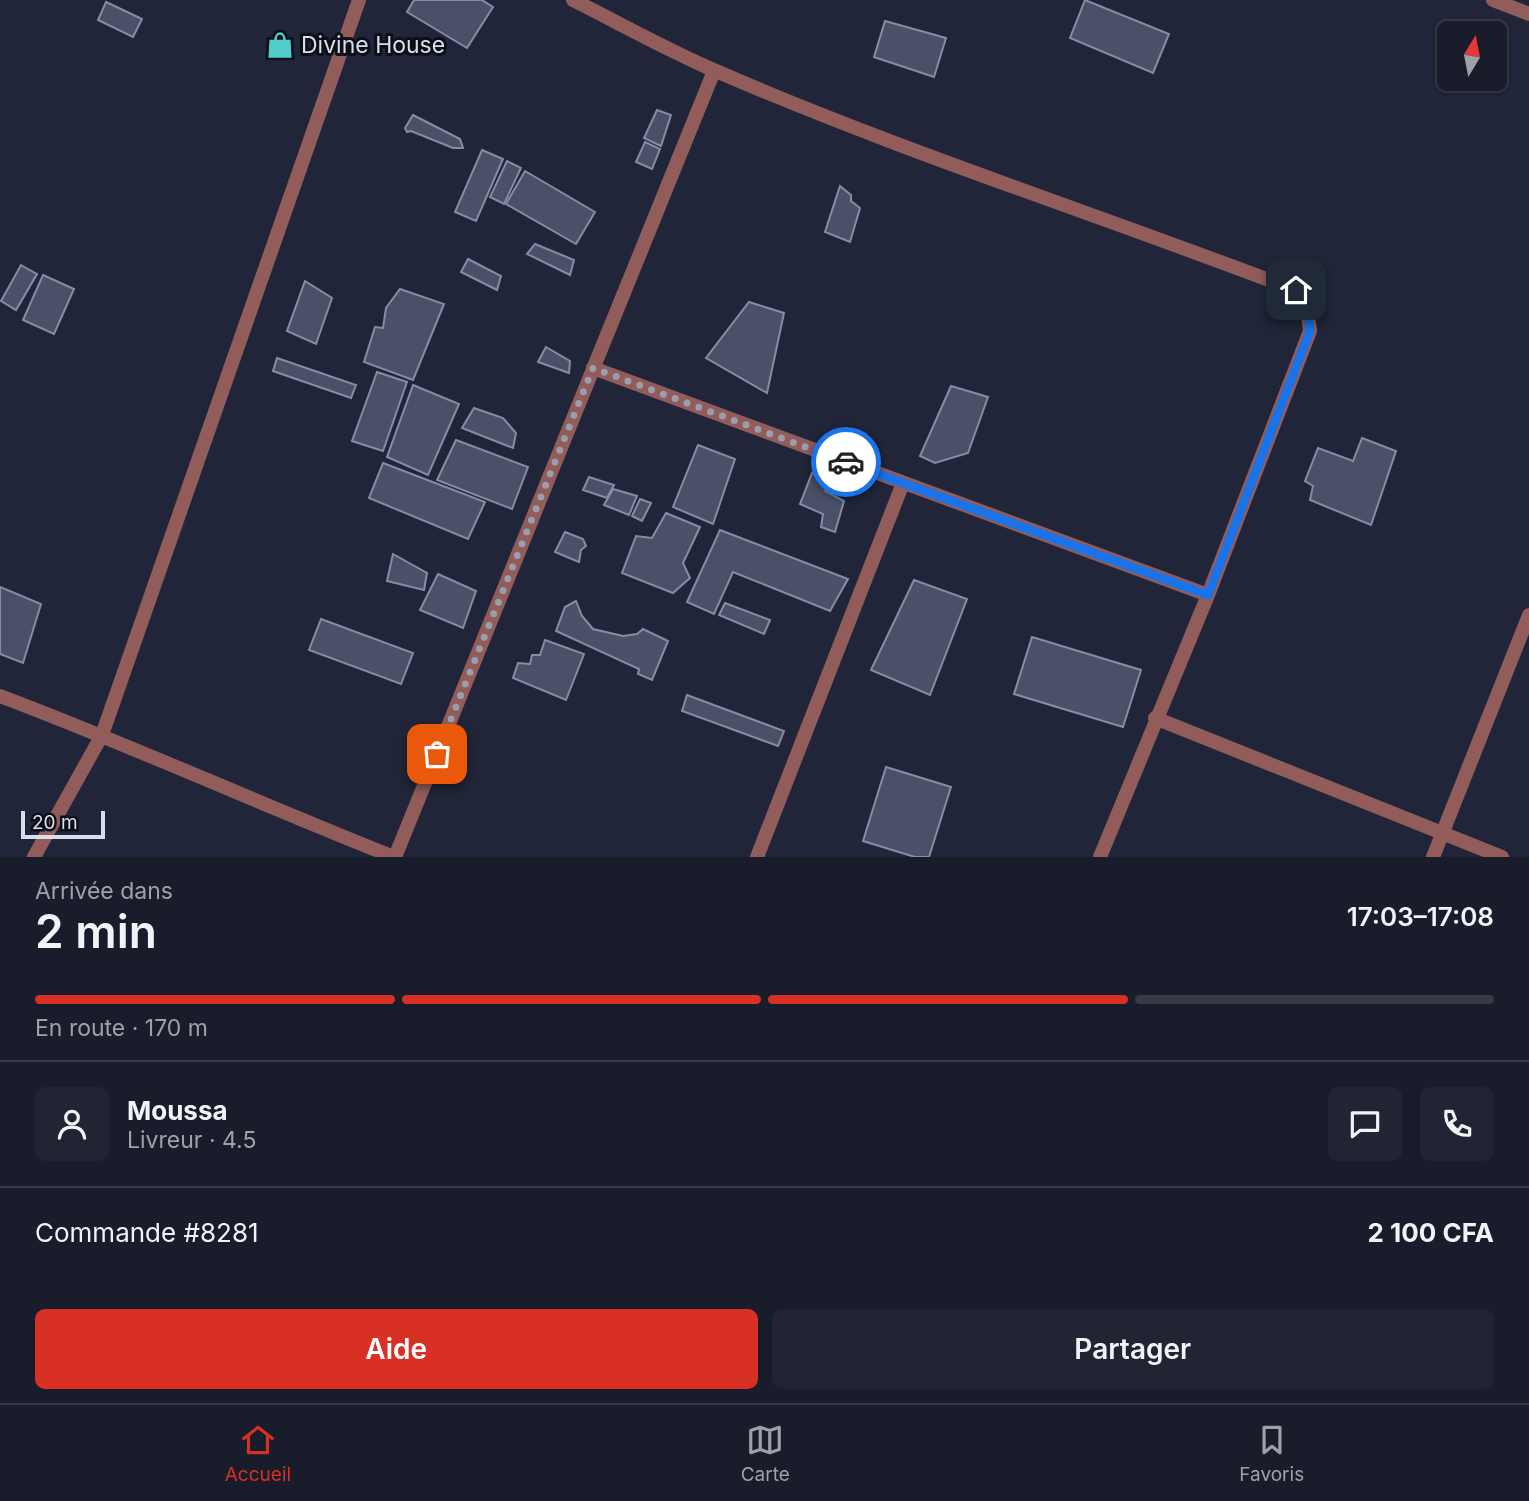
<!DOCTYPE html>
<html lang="fr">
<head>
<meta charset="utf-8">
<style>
  body { margin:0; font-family:Inter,sans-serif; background:#212533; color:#f1f3f6; height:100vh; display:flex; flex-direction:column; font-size:26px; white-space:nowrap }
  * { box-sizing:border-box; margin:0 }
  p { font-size:23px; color:#9fa1a9 }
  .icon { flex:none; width:38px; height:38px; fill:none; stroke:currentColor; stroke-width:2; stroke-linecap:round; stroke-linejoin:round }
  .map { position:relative; height:857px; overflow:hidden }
  .drawer { display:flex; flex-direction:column; background:#181c2b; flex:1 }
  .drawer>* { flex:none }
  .needle { width:46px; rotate:10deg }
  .tools { position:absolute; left:1437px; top:21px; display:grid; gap:14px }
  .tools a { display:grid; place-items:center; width:70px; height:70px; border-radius:10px; background:#181c2b; box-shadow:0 2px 5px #0004,0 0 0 2px #363a47; font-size:35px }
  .scale { position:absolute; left:21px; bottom:18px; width:84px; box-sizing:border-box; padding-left:7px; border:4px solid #dadeec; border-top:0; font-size:19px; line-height:24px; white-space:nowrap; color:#dadeec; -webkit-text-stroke:5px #0c0f18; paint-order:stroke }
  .pin { position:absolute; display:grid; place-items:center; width:60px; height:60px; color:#fff; margin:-30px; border-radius:14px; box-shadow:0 4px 10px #0006 }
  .courier { position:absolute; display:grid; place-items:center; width:70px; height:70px; margin:-35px; border:5px solid #1a73e8; border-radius:50%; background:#fff; color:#222; box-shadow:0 2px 9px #0007 }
  .head em { font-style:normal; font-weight:600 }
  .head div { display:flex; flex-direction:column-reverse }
  .head { display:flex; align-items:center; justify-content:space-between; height:119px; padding:0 35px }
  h1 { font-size:46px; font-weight:600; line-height:52px }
  .bar { display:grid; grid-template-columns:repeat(4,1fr); gap:10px 7px; align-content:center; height:84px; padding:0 35px }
  .bar i { height:9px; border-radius:5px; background:#363a47 }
  .bar .selected { background:#d93025 }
  .bar p { grid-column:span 4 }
  .line { display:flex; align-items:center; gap:18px; padding:0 35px; border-top:2px solid #363a47 }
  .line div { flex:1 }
  .round { display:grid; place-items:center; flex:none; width:74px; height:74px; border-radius:10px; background:#212533 }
  .primary-button { display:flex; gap:14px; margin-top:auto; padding:14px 35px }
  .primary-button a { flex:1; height:80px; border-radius:10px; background:#d93025; color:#fff; font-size:28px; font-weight:600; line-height:80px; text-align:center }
  .primary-button a+a { background:#212533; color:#f1f3f6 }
  .menu { display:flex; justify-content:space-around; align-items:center; height:98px; border-top:2px solid #363a47; background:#181c2b; font-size:19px; color:#9fa1a9 }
  .menu a { display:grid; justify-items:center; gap:4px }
  .menu .selected { color:#d93025 }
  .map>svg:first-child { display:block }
</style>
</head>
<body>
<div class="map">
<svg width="1529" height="857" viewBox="0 0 1529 857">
  <rect width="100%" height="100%" fill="#202539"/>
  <g fill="#4a5068" stroke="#858da6" stroke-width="2">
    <polygon points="414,0 482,0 493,7 467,48 407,12"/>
    <polygon points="1085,0 1169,34 1153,73 1070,38"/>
    <polygon points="106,2 142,19 133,37 98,20"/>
    <polygon points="885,21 946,38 934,77 874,57"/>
    <polygon points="657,110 671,115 661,146 644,138"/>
    <polygon points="413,115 460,139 463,148 453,148 411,131 407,132 405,128"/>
    <polygon points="645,142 660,149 652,169 636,162"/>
    <polygon points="482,150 503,159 476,221 455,212"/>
    <polygon points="507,161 521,168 504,204 490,197"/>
    <polygon points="525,171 595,212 576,244 506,204"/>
    <polygon points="840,186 851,195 851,201 860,208 850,242 825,232"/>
    <polygon points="535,244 574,260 570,275 527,254"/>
    <polygon points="468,259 501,276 497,290 461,272"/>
    <polygon points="21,265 37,274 16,310 1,301"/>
    <polygon points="43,275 74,289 54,334 23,320"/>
    <polygon points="305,281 332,298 316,344 287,331"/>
    <polygon points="400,289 444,304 413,380 364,362 375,327 383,328 386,308"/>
    <polygon points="749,302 784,313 767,393 706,358"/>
    <polygon points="546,347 570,361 569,373 538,362"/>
    <polygon points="277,358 356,385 351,398 273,371"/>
    <polygon points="377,372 407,382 383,451 352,441"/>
    <polygon points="413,385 459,404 428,475 387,457"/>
    <polygon points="951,386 988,397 968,453 935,463 920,456"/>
    <polygon points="474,408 503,418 516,433 513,448 462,428"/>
    <polygon points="1362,438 1396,451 1371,525 1310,500 1313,486 1305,481 1318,448 1353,461"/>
    <polygon points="456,440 528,467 512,509 437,480"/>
    <polygon points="698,445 735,459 713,524 673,507"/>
    <polygon points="383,463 485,502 468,539 369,498"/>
    <polygon points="812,473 834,481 825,491 844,501 835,532 821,527 823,514 800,504"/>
    <polygon points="589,477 614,485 607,498 583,490"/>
    <polygon points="613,489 637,496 629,515 604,505"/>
    <polygon points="640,499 651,503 642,521 632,516"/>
    <polygon points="666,513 700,527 683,563 690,578 673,593 622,573 636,536 652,538"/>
    <polygon points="720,530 848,579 830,611 733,572 714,614 687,602"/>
    <polygon points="565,532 583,539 586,546 581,550 579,562 555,552"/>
    <polygon points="393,554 427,573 424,590 387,581"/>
    <polygon points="438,574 476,591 463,628 420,610"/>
    <polygon points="914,580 967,599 930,695 871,670"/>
    <polygon points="0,587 41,604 23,663 0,654"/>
    <polygon points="576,601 582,616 593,629 623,636 637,634 643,629 668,641 652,680 638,674 639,669 556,631 565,607"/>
    <polygon points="725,603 770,620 764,634 719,615"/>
    <polygon points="321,619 413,653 401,684 309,650"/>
    <polygon points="1032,637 1141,670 1123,727 1014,694"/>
    <polygon points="545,640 584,654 566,700 513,678 518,663 530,664 532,655 540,655"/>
    <polygon points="687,695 784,731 778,746 682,711"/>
    <polygon points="886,767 951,787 929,857 915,857 863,841"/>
  </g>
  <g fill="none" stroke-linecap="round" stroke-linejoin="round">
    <g stroke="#915c59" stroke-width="14">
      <path d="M573 0C621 24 667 50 716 71 905 153 1103 216 1295 290L1307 306 1310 331 1208 595 1100 857"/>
      <polyline points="1493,0 1529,14"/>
      <polyline points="593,368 1208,595"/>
      <path d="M0 696C133 746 262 805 394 857"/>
      <polyline points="1155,718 1502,857"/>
      <polyline points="34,857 102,735 359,0"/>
      <polyline points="395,857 714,71"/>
      <polyline points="757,857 903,483"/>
      <polyline points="1433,857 1529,615"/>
    </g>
  </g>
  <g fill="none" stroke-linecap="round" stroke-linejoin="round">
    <polyline stroke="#999dad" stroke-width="7" stroke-dasharray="0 12.6" points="437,754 593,368 846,462"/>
    <polyline stroke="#1a73e8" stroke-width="9" points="846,462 1208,595 1310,331 1307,306 1296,290"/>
  </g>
  <defs>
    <symbol id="shop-bare" viewBox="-9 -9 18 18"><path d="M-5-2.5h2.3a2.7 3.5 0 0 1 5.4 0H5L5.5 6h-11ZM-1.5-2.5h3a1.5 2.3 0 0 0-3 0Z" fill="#52cdcd" stroke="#0c0f18" stroke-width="2.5" paint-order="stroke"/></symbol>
  </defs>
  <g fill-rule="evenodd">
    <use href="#shop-bare" x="261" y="26" width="38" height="38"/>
  </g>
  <g text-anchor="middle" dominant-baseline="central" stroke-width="6" stroke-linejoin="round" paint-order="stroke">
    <g font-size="23" fill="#dadeec" stroke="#0c0f18" text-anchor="start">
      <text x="301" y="45">Divine House</text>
    </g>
  </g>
</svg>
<div class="tools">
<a><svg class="needle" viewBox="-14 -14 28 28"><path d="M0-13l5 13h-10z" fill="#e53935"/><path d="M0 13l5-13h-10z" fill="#9fa1a9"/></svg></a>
</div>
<div class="scale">20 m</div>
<div class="pin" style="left:437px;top:754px;background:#ea580c"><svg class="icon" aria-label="bag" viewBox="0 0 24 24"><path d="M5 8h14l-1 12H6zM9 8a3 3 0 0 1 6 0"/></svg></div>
<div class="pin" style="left:1296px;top:290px;background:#1f2937"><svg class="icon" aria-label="home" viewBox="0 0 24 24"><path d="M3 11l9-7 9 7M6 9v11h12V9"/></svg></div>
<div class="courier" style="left:846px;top:462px"><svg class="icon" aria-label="car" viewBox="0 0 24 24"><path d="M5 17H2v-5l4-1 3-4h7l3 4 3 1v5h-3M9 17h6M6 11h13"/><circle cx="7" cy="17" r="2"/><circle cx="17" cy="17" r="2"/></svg></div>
</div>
<section class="drawer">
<div class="head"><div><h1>2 min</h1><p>Arrivée dans</p></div><em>17:03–17:08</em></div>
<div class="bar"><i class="selected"></i><i class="selected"></i><i class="selected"></i><i></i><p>En route · 170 m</p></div>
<div class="line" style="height:126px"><a class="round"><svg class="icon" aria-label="person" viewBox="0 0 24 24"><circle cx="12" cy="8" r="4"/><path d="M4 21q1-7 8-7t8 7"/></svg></a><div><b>Moussa</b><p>Livreur · 4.5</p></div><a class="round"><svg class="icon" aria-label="chat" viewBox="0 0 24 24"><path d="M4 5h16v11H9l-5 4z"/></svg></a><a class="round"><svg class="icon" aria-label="phone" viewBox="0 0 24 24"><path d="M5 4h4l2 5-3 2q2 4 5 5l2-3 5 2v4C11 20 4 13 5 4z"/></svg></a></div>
<div class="line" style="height:91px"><div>Commande #8281</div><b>2 100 CFA</b></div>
<div class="primary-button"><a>Aide</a><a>Partager</a></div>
</section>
<nav class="menu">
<a class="selected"><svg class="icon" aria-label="home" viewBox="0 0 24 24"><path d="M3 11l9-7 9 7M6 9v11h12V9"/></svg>Accueil</a>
<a><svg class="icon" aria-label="map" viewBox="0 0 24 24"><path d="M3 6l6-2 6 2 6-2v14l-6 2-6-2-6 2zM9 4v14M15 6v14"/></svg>Carte</a>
<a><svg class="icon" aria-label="saved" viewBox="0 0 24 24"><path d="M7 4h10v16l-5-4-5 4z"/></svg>Favoris</a>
</nav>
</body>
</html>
